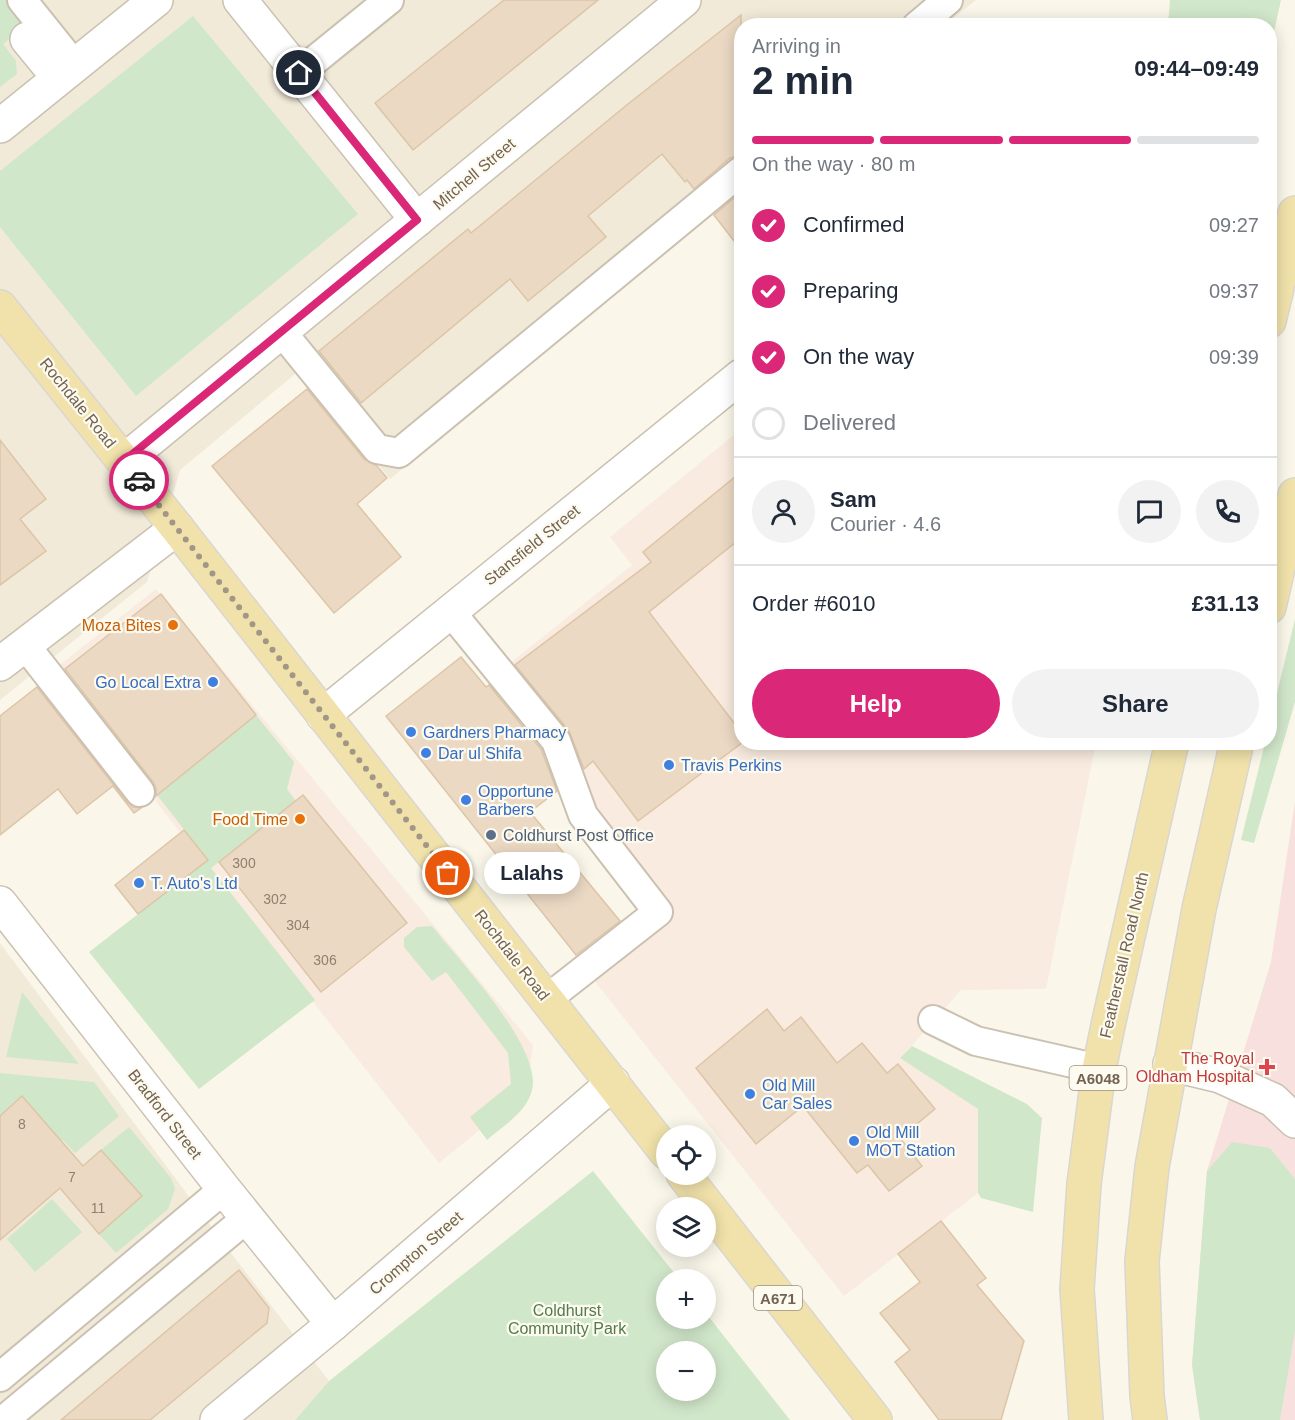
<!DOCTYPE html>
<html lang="en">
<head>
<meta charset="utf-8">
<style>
  body { margin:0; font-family:Helvetica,sans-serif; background:#f2f2f3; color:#1f2937; height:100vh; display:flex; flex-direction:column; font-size:22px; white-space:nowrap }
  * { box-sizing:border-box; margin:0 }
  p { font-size:20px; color:#747a83 }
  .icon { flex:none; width:33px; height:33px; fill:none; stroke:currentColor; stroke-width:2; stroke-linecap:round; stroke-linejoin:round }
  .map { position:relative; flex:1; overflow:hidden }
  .details { position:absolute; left:734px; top:18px; width:543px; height:732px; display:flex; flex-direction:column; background:#fff; border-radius:24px; box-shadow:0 3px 15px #0003 }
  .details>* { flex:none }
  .fabs { position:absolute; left:656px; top:1125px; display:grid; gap:12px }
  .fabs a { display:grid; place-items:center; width:60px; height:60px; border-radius:50%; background:#fff; box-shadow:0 3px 15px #0003; font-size:30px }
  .pin { position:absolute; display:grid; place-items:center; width:51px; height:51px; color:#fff; margin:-26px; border:3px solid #fff; border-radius:50%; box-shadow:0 2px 6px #0007 }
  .courier { position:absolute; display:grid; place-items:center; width:60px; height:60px; margin:-30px; border:4px solid #db2777; border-radius:50%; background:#fff; color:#222; box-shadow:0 2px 8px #0007 }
  .bubble { position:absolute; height:42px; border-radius:21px; background:#fff; box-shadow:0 3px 15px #0003; font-size:20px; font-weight:800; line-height:42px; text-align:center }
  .overview em { font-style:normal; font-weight:800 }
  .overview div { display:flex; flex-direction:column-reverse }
  .overview { display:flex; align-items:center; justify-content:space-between; height:102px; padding:0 18px }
  h1 { font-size:39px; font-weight:800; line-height:45px }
  .bar { display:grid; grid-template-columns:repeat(4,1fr); gap:9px 6px; align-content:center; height:72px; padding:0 18px }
  .bar i { height:8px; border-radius:4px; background:#e0e1e3 }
  .bar .selected { background:#db2777 }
  .bar p { grid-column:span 4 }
  .line { display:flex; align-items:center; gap:15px; padding:0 18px; border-top:2px solid #e0e1e3 }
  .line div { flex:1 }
  .round { display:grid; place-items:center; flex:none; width:63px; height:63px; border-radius:32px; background:#f2f2f3 }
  ol { padding:0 18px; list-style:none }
  li { display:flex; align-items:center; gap:18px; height:66px }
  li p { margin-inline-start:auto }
  li .icon { padding:6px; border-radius:50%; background:#db2777; color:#fff; stroke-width:4 }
  li:last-child { color:#747a83 }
  li i { width:33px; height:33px; border:3px solid #e0e1e3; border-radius:50% }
  .button { display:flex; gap:12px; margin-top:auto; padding:12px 18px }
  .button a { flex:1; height:69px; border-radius:36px; background:#db2777; color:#fff; font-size:24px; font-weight:800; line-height:69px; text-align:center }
  .button a+a { background:#f2f2f3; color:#1f2937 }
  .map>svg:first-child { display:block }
</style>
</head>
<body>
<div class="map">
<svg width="1295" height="1420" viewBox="0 0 1295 1420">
  <rect width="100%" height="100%" fill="#faf7ea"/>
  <g fill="#f1ead9">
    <polygon points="0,0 976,0 945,25 741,26 741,192 390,479 300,370 180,470 147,582 0,700"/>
    <polygon points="0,943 228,1249 329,1381 295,1420 0,1420"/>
  </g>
  <g fill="#f9ebdf">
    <polygon points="741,429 741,742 1096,743 1046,989 961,990 901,1058 978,1109 978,1193 844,1296 593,979 674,913 593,809 508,665 632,565 610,537"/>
    <polygon points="156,589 533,1045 527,1092 439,1163 53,670"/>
  </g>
  <polygon fill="#f7e0de" points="1295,801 1295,1420 1200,1420 1192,1365 1207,1171 1271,962"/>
  <g fill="#d1e7ca" fill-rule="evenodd">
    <polygon points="0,0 7,0 27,25 3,44 16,61 17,74 0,87"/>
    <polygon points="1170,0 1281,0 1269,55 1269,26 1168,25"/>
    <polygon points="193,16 358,214 136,396 0,227 0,171"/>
    <polygon points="1295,619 1295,702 1254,843 1241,840 1265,743 1269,742 1269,726"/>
    <polygon points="256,715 294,762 287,789 296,801 211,868 315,1000 199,1089 89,952 208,860 157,795"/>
    <path d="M432 926C458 959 543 1048 532 1090 527 1112 504 1125 487 1140L470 1117 511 1084 508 1053 446 972 432 981 404 947V938L417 927Z"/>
    <polygon points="22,992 79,1064 6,1057"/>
    <polygon points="912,1046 1027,1104 1042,1118 1033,1212 981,1198 978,1193 978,1109 900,1058"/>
    <polygon points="0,1073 94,1082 119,1116 75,1153 63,1140 59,1144 47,1125 22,1096 0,1115"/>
    <polygon points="129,1127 171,1178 175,1189 168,1209 116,1253 99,1234 142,1196 101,1150"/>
    <polygon points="1232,1142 1270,1148 1295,1179 1295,1331 1280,1420 1200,1420 1192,1365 1207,1171"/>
    <path d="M593 1171 679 1279 666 1280V1318H705V1312L790 1420H295L329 1381ZM666 1352H705V1390H666Z"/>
    <polygon points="52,1199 82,1232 35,1272 7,1239"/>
  </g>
  <g fill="#ebd9c3" stroke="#ddc5a7" stroke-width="1.5">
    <polygon points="504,0 598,0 413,150 375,103"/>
    <polygon points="741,15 741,155 730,158 694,189 687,180 685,182 662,154 588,216 606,237 528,301 510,279 361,403 319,351 468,229 471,233 628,104"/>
    <polygon points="741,192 741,250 714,215"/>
    <polygon points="307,389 364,459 377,466 387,478 357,504 401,557 334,613 212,466"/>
    <polygon points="0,440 46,499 20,519 46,551 0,585"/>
    <polygon points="741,472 741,538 649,612 741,732 741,742 743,742 638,821 593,761 584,769 569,731 515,665 651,562 643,552"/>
    <polygon points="161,594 256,715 156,796 156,789 153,782 65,669"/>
    <polygon points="461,657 486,687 489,685 541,749 557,791 530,812 620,921 576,955 386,716"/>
    <polygon points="37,687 127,802 133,807 141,808 134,813 113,786 77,814 58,789 0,835 0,716"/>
    <polygon points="303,795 407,923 321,992 219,862"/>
    <polygon points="184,830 208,860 138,914 115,885"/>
    <polygon points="767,1009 784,1031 801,1017 837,1063 862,1043 887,1073 898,1064 935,1109 900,1138 922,1166 889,1191 868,1165 857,1173 803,1106 756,1144 696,1068"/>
    <polygon points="22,1096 83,1166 101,1150 142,1196 99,1234 60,1188 0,1240 0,1116"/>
    <polygon points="941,1221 986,1278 977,1285 1024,1341 1001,1420 939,1420 895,1362 910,1350 880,1313 920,1282 898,1254"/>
    <polygon points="239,1270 269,1308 267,1323 150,1420 61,1420"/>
  </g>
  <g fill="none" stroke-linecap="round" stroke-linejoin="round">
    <defs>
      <g id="service">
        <polyline points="22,0 75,66"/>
        <polyline points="917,26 948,0"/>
        <polyline points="299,73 389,0"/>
        <polyline points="281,331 377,449 399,453 741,171"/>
        <polyline points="450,611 556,741 583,815 658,912 547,999"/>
        <polyline points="25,645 140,792"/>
        <polyline points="933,1020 976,1041 1099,1069"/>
        <polyline points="0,1377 224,1189"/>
        <polyline points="4,1420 248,1217"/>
      </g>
      <g id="minor">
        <polyline points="240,0 417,220"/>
        <polyline points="27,39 59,78"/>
        <polyline points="0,126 156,0"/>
        <polyline points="124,461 684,0"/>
        <polyline points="0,664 177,528"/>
        <polyline points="323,715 741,376"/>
        <polyline points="0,903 224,1189 333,1324"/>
        <polyline points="1170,1064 1220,1076 1273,1100 1295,1121"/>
      </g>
      <polyline id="tertiary" points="217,1420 333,1324 613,1083"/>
      <g id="primary">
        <polyline points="0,307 177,528 666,1152"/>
        <polyline points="1269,321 1295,213"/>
        <polyline points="1269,607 1295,495"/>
        <polyline points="683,1174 875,1420"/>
        <polyline points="1086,1420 1077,1289 1084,1184 1099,1069 1109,1021 1172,742"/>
        <polyline points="1150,1420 1147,1396 1142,1261 1152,1167 1199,909 1237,742"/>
      </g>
    </defs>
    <use href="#service" stroke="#cbc1b1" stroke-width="32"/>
    <use href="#minor" stroke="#cbc1b1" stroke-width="36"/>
    <use href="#tertiary" stroke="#cbc1b1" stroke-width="36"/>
    <use href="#primary" stroke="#dad6d2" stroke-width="36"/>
    <use href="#service" stroke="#fff" stroke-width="28"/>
    <use href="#minor" stroke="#fff" stroke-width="33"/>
    <use href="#tertiary" stroke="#fff" stroke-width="33"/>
    <use href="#primary" stroke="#f1e2ab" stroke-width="33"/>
  </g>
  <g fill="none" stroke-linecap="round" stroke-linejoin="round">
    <polyline stroke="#a29686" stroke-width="6" stroke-dasharray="0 10.8" points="139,480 448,873"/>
    <polyline stroke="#db2777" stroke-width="8" points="139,480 124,461 417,220 299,73"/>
  </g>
  <g fill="#e8710a" stroke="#fdfaf0" stroke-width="2">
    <circle cx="173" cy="625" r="6"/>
    <circle cx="300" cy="819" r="6"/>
  </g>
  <g fill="#3f7fe0" stroke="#fdfaf0" stroke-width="2">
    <circle cx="213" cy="682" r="6"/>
    <circle cx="411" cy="732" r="6"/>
    <circle cx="426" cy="753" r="6"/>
    <circle cx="669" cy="765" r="6"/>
    <circle cx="466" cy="800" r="6"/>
    <circle cx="139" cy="883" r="6"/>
    <circle cx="750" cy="1094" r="6"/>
    <circle cx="854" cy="1141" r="6"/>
  </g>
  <circle fill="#5c6f8a" stroke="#fdfaf0" stroke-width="2" cx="491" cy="835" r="6"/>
  <path fill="#e0444e" stroke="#fdfaf0" stroke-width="2" d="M1264 1058h6v6h6v6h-6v6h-6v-6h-6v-6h6z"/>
  <g text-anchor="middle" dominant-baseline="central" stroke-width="4.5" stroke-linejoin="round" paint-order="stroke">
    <g font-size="14" fill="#90806d">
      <text x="244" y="863">300</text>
      <text x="275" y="899">302</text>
      <text x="298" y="925">304</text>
      <text x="325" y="960">306</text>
      <text x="22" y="1124">8</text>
      <text x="72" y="1177">7</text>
      <text x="98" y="1208">11</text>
    </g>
    <g fill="#fdfaf0" stroke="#9c9080" stroke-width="1.5">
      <rect x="1069.5" y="1066" width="57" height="24" rx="4.5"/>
      <rect x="754" y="1286" width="48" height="24" rx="4.5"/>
    </g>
    <g font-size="15" font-weight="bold" fill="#726250">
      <text x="1098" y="1078">A6048</text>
      <text x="778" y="1298">A671</text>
    </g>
    <g font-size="16" fill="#726250" stroke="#fdfaf0">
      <text transform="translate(474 174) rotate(-40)">Mitchell Street</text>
      <text transform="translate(78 403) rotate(51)">Rochdale Road</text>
      <text transform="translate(532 545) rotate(-39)">Stansfield Street</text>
      <text transform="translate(512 955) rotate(52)">Rochdale Road</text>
      <text transform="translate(1124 955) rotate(-77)">Featherstall Road North</text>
      <text transform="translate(165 1114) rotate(52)">Bradford Street</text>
      <text transform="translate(416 1253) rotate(-41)">Crompton Street</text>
    </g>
    <g font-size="16" fill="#c56008" stroke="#fdfaf0" text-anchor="end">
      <text x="161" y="625">Moza Bites</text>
      <text x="288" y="819">Food Time</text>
    </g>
    <g font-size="16" fill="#366cbe" stroke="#fdfaf0" text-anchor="start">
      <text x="201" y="682" text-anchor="end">Go Local Extra</text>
      <text x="423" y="732">Gardners Pharmacy</text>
      <text x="438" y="753">Dar ul Shifa</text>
      <text x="681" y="765">Travis Perkins</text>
      <text x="478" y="791">Opportune<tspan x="478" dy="18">Barbers</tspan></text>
      <text x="151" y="883">T. Auto's Ltd</text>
      <text x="762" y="1085">Old Mill<tspan x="762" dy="18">Car Sales</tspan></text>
      <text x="866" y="1132">Old Mill<tspan x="866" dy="18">MOT Station</tspan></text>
    </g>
    <g font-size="16" fill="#4e5e75" stroke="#fdfaf0" text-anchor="start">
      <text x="503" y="835">Coldhurst Post Office</text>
    </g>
    <g font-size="16" fill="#be3a42" stroke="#fdfaf0" text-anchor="end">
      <text x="1254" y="1058">The Royal<tspan x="1254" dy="18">Oldham Hospital</tspan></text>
    </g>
    <g font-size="16" fill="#537c4d" stroke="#fdfaf0">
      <text x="567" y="1310">Coldhurst<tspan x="567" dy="18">Community Park</tspan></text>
    </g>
  </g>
</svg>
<div class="fabs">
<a><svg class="icon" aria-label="locate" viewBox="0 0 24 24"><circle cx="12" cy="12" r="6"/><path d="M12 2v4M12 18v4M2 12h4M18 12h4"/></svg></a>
<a><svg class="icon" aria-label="layers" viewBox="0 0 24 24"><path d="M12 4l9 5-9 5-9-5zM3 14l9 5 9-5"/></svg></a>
<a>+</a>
<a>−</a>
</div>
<div class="pin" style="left:448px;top:873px;background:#ea580c"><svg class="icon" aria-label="bag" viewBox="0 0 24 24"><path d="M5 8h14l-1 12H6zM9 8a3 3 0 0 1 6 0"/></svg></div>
<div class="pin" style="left:299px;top:73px;background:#1f2937"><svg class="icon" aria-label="home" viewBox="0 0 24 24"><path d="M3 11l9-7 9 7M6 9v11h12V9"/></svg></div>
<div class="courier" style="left:139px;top:480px"><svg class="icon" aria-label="car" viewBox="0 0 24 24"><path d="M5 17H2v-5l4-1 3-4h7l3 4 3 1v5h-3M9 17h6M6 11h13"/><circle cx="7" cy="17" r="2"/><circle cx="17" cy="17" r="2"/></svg></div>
<div class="bubble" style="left:484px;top:852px;width:96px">Lalahs</div>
<section class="details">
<div class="overview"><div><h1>2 min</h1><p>Arriving in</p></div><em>09:44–09:49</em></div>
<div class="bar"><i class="selected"></i><i class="selected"></i><i class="selected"></i><i></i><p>On the way · 80 m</p></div>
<ol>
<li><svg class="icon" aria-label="check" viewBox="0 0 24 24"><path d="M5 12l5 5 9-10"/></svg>Confirmed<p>09:27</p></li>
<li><svg class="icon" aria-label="check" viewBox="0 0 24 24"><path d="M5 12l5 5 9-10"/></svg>Preparing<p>09:37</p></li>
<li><svg class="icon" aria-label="check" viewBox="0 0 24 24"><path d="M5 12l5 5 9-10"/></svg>On the way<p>09:39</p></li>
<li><i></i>Delivered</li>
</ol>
<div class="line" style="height:108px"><a class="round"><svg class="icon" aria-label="person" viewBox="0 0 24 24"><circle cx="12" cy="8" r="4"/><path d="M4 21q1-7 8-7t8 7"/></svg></a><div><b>Sam</b><p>Courier · 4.6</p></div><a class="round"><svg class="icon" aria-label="chat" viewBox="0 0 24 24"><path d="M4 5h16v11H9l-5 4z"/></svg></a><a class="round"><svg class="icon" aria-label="phone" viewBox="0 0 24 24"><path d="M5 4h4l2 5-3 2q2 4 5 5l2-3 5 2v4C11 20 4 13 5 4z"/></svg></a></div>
<div class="line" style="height:78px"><div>Order #6010</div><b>£31.13</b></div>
<div class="button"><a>Help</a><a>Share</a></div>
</section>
</div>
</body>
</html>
